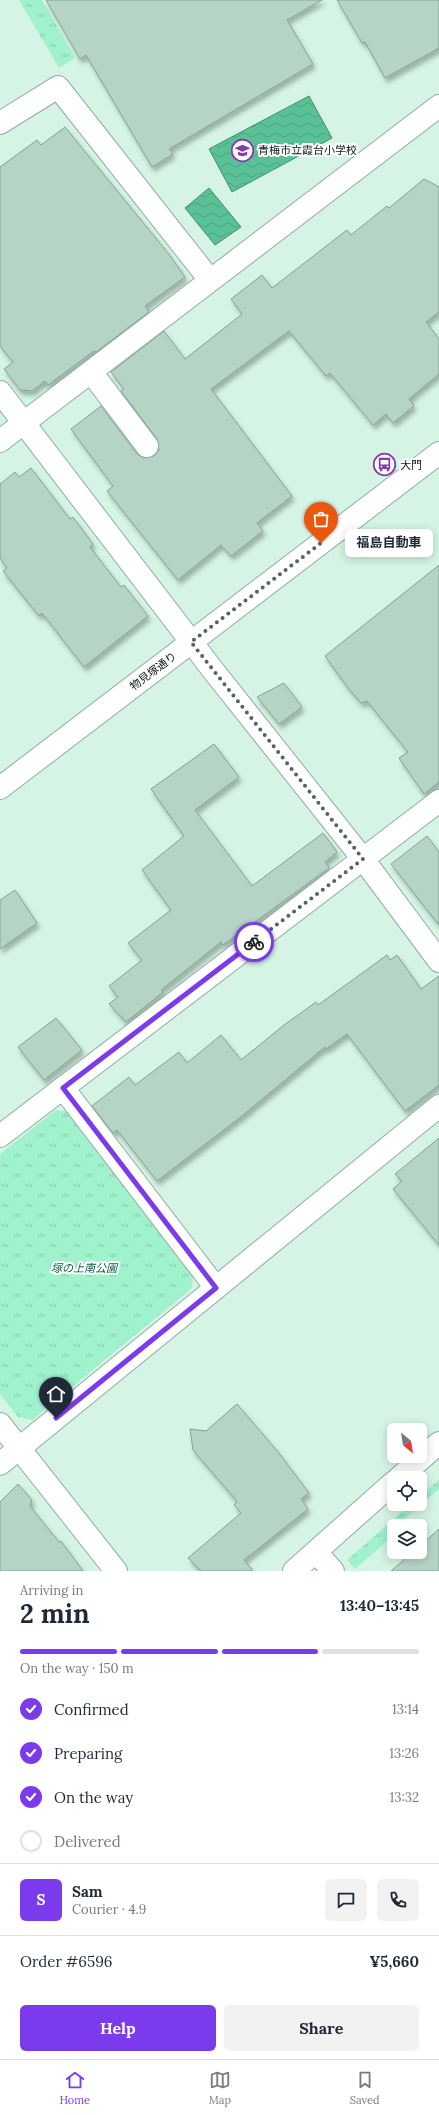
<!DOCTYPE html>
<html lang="en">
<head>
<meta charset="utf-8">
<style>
  body { margin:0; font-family:Lora,"Noto Sans JP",serif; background:#f2f2f3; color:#1f2937; height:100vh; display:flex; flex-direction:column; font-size:15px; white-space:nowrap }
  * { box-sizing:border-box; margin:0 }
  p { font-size:13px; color:#747a83 }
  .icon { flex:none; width:22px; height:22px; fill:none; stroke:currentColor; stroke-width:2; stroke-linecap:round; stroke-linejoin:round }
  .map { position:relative; height:1571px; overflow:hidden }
  .details { display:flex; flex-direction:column; background:#fff; flex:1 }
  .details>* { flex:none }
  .needle { width:26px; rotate:150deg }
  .buttons { position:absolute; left:387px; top:1423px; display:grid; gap:8px }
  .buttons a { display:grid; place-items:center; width:40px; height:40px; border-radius:6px; background:#fff; box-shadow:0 2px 10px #0003; font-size:20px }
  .pin { position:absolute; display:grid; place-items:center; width:34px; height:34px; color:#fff; margin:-41px -17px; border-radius:50% 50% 50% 0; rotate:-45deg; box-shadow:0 0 4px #0007 }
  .pin .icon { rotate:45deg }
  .courier { position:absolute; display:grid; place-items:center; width:40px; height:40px; margin:-20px; border:3px solid #7c3aed; border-radius:50%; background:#fff; color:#222; box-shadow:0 1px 5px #0007 }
  .bubble { position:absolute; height:28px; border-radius:6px; background:#fff; box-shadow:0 2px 10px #0003; font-size:13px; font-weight:700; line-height:28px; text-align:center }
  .headline em { font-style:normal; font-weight:700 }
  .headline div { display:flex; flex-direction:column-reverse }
  .headline { display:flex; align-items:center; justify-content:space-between; height:68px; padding:0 20px }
  h1 { font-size:26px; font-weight:700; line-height:30px }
  .bar { display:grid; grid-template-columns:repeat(4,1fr); gap:6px 4px; align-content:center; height:48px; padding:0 20px }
  .bar i { height:5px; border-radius:3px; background:#e0e1e3 }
  .bar .selected { background:#7c3aed }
  .bar p { grid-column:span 4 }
  .line { display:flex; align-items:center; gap:10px; padding:0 20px; border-top:1px solid #e0e1e3 }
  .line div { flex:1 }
  .round { display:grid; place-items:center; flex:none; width:42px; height:42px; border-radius:6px; background:#f2f2f3 }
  ol { padding:0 20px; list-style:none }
  li { display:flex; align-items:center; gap:12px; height:44px }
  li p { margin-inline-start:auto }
  li .icon { padding:4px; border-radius:50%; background:#7c3aed; color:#fff; stroke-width:4 }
  li:last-child { color:#747a83 }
  li i { width:22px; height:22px; border:2px solid #e0e1e3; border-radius:50% }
  .action { display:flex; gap:8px; margin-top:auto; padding:8px 20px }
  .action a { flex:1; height:46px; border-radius:6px; background:#7c3aed; color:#fff; font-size:16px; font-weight:700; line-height:46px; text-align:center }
  .action a+a { background:#f2f2f3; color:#1f2937 }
  .tabs { display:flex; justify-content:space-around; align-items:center; height:56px; border-top:1px solid #e0e1e3; background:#fff; font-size:11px; color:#747a83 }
  .tabs a { display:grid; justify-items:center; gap:2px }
  .tabs .selected { color:#7c3aed }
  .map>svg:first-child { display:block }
</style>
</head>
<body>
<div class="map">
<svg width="439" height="1571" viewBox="0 0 439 1571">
  <defs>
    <pattern id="grass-tufts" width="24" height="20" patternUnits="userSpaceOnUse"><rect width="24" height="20" fill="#9ff2cc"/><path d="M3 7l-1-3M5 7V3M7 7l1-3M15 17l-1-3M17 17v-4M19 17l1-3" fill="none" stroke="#88cfae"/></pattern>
    <pattern id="water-waves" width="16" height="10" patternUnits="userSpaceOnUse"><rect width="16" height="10" fill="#5ac197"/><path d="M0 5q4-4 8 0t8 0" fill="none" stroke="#4da581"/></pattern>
    <filter id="shadow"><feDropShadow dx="2.5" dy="4.5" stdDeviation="2" flood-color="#0004"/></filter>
  </defs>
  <rect width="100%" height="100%" fill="#d5f4e5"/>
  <g fill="url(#grass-tufts)">
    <polygon points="19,0 42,0 75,58 59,68"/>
    <polygon points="56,1110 71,1112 193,1274 192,1288 32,1420 18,1417 0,1394 0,1154"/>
    <polygon points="439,1479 439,1489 397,1526 394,1526 391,1531 394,1535 355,1569 347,1560 411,1504 420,1504 420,1496"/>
  </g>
  <g fill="url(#water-waves)" stroke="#438f6f">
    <polygon points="309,96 332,138 232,192 209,149"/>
    <polygon points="209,188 241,227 215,245 185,208"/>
  </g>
  <g fill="#b6d4c5" stroke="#85a294" filter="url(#shadow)">
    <polygon points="46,0 322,0 287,20 313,64 169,149 173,154 152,167 86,55 80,59"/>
    <polygon points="337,0 439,0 439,48 385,78 365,42 362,43"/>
    <polygon points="65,127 168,253 185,277 145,306 149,312 96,352 94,351 48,385 45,381 32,391 20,390 4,369 13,362 0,346 0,167 37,140 41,145"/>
    <polygon points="424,179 439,187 439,312 426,322 439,339 439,374 409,399 414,406 393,423 386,414 373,425 330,373 326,376 289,331 211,389 292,496 257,523 263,531 231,556 221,545 178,580 107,491 113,486 71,429 101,406 137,454 143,458 154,456 159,450 157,439 121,391 124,389 111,372 164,331 185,359 242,314 231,299 262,275 272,288 347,230 351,235 387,206 389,208"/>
    <polygon points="31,468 70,519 73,517 93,544 90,547 121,587 124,585 148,616 84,667 42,613 39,616 3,571 7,568 0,558 0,484 15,472 19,477"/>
    <polygon points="439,565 439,782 424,794 399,758 408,752 367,701 361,703 348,688 325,656"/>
    <polygon points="284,683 302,707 279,724 257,697"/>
    <polygon points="214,744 239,777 195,810 252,886 323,833 337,852 325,862 329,868 223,945 221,942 161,990 163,992 126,1022 109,1004 118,997 109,986 142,960 128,943 171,910 142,870 184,836 151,789"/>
    <polygon points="427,836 439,852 439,925 391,864"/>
    <polygon points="15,890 37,923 0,949 0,900"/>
    <polygon points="387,955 390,960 397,955 421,989 439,976 439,1085 405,1111 347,1034 326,1049 325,1047 242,1116 157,1181 117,1130 113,1133 92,1106 129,1077 135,1085 179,1052 187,1063 221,1035 241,1060 284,1025 316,1002 318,1005"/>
    <polygon points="56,1018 82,1050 44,1080 18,1047"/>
    <polygon points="439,1138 439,1245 393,1189 402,1181 395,1174"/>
    <polygon points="237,1404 279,1453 309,1493 301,1499 308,1509 244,1560 253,1571 201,1571 188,1558 241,1513 234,1505 237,1502 235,1499 193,1450 190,1429 206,1431"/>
    <polygon points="18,1484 32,1500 30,1506 59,1542 61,1541 83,1571 0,1571 0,1502"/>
    <polygon points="439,1529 439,1571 391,1571 413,1552 420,1552 420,1546"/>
  </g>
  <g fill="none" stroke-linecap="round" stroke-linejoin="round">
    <defs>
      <g id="minor">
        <polyline points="0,123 58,87 210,280"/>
        <polyline points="91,372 147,446"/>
        <polyline points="0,392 212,669 363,859 439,961"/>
        <polyline points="0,441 439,106"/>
        <polyline points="0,788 439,453"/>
        <polyline points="63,1088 216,1288"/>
        <polyline points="0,1136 439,801"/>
        <polyline points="0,1424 116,1571"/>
        <polyline points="0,1464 439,1106"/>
        <polyline points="399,1478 439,1443"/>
        <polyline points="316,1552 333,1571"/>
        <polyline points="294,1571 394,1482"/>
      </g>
    </defs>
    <use href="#minor" stroke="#91aea0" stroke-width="24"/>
    <use href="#minor" stroke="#fff" stroke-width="22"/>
  </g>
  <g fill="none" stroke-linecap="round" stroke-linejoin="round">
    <polyline stroke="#53665c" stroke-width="4" stroke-dasharray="0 7.2" points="254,942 363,859 191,642 321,543"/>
    <polyline stroke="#7c3aed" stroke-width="5" points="56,1418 216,1288 63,1088 254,942"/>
  </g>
  <defs>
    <symbol id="school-ring" viewBox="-11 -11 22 22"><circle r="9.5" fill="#fff" stroke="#8739a9" stroke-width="1.5"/><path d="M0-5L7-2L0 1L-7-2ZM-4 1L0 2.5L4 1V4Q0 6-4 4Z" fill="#8739a9"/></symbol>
    <symbol id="bus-ring" viewBox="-11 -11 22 22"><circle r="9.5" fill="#fff" stroke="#8739a9" stroke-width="1.5"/><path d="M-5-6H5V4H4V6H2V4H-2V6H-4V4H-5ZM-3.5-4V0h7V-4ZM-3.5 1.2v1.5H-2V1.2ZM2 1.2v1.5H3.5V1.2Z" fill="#8739a9"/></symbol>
  </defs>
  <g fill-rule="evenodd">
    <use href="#school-ring" x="230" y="138" width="25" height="25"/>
    <use href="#bus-ring" x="372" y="452" width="25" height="25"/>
  </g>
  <g text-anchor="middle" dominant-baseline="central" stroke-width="4" stroke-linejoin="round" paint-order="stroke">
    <g font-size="11" fill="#0d1913" stroke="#fff" text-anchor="start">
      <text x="258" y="150">青梅市立霞台小学校</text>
      <text x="400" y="465">大門</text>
    </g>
    <g font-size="11" fill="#0d1913" stroke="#fff">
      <text transform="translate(153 671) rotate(-37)">物見塚通り</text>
    </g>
    <g font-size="11" font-style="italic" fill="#0e6044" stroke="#fff">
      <text x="84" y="1268">塚の上南公園</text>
    </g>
  </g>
</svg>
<div class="buttons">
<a><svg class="needle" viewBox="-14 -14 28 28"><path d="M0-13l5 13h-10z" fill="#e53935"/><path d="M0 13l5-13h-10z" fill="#747a83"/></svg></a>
<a><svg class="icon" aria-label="locate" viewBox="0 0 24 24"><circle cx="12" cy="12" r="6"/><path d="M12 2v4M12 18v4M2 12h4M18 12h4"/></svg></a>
<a><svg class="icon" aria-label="layers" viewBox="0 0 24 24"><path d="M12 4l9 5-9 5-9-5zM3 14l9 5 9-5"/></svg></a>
</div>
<div class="pin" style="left:321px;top:543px;background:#ea580c"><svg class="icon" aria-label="bag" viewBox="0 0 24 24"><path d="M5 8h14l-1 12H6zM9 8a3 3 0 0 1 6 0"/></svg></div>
<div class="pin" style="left:56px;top:1418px;background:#1f2937"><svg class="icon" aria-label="home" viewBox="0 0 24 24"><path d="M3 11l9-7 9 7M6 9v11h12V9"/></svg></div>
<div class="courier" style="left:254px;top:942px"><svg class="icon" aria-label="bike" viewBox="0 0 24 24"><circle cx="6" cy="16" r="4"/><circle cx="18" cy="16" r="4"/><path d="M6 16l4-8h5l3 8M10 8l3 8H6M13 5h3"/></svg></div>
<div class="bubble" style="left:345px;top:529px;width:88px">福島自動車</div>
</div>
<section class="details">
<div class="headline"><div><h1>2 min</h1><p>Arriving in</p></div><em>13:40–13:45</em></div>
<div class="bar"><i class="selected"></i><i class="selected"></i><i class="selected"></i><i></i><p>On the way · 150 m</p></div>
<ol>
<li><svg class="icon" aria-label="check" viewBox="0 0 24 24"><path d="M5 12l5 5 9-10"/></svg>Confirmed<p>13:14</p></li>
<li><svg class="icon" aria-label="check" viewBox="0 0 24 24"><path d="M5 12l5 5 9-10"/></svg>Preparing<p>13:26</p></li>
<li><svg class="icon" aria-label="check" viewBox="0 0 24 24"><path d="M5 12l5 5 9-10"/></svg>On the way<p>13:32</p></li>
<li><i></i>Delivered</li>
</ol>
<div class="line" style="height:72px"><b class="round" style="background:#7c3aed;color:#fff">S</b><div><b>Sam</b><p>Courier · 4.9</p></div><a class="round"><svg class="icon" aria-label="chat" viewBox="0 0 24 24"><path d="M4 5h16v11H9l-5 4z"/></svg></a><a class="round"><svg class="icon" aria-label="phone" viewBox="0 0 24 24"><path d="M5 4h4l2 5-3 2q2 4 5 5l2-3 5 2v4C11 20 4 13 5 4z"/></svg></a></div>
<div class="line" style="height:52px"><div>Order #6596</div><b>¥5,660</b></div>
<div class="action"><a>Help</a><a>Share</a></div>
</section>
<nav class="tabs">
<a class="selected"><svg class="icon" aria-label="home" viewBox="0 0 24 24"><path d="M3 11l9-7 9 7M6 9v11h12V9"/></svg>Home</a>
<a><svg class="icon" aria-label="map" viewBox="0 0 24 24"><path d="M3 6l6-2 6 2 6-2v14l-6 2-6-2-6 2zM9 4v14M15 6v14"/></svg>Map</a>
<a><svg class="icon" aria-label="saved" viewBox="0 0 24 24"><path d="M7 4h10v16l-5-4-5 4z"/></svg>Saved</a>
</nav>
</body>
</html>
